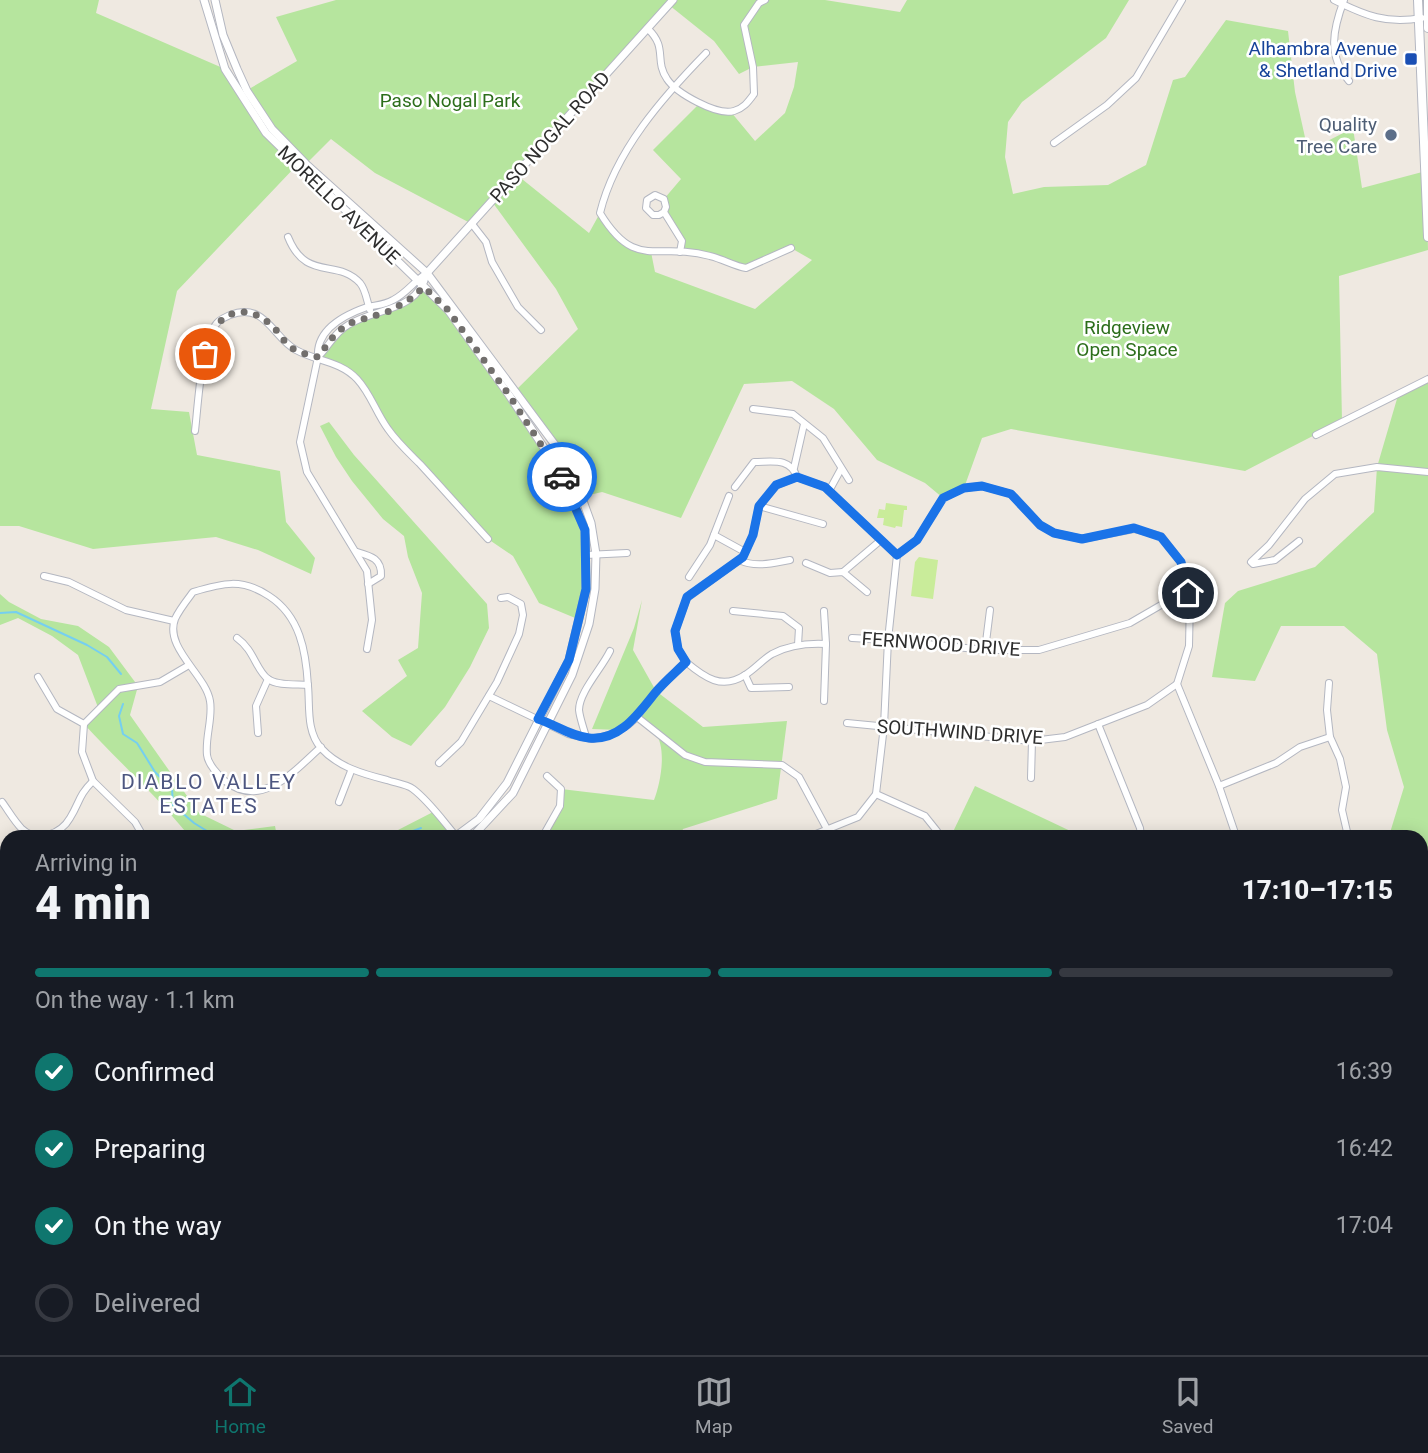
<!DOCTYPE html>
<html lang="en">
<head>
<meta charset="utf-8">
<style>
  body { margin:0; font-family:Roboto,sans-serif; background:#20242c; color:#f1f3f6; height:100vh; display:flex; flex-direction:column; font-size:26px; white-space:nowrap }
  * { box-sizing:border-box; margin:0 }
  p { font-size:23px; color:#9ea1a6 }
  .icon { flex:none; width:38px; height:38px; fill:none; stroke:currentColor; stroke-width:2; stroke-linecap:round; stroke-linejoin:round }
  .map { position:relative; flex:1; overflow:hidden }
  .side { position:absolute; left:0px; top:830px; width:1428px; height:527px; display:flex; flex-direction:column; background:#171b24; border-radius:21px 21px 0 0; box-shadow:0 4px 18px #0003 }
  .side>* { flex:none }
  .pin { position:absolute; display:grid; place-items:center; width:60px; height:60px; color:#fff; margin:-30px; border:4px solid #fff; border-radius:50%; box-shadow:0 2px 7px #0007 }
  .courier { position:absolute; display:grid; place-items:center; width:70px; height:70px; margin:-35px; border:5px solid #1a73e8; border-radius:50%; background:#fff; color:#222; box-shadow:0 2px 9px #0007 }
  .summary em { font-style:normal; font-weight:800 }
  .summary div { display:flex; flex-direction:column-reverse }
  .summary { display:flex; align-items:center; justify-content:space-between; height:119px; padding:0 35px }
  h1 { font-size:46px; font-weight:800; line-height:52px }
  .bar { display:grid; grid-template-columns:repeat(4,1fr); gap:10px 7px; align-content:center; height:84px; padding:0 35px }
  .bar i { height:9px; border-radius:5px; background:#363941 }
  .bar .on { background:#0f766e }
  .bar p { grid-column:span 4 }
  ol { padding:0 35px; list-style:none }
  li { display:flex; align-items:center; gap:21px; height:77px }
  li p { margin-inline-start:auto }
  li .icon { padding:7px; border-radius:50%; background:#0f766e; color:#fff; stroke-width:4 }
  li:last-child { color:#9ea1a6 }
  li i { width:38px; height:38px; border:4px solid #363941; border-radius:50% }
  .dock { display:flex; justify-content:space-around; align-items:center; height:98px; border-top:2px solid #363941; background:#171b24; font-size:19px; color:#9ea1a6 }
  .dock a { display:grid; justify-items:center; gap:4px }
  .dock .on { color:#0f766e }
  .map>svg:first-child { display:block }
</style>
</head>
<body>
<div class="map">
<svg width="1428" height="1355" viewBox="0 0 1428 1355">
  <rect width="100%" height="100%" fill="#efe9e1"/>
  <g fill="#b6e59e" fill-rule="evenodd">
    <polygon points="0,0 99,0 96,13 225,69 266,133 297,165 177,291 151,409 189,412 197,455 280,471 286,522 315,558 311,574 258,550 216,537 93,549 19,526 0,526"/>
    <path d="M336 0H825L900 12 907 0H1129L1106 38 1022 102 1008 122 1005 157 1013 194 1044 187 1108 185 1146 165 1173 80 1185 77 1226 20 1288 31 1295 92 1308 151 1353 128 1362 188 1426 171 1428 250 1339 276 1342 421 1245 471 1011 429 982 438 964 488 943 498 925 483 877 460 834 409 792 381 744 384 681 518 602 492 581 497 569 465 515 391 578 329 556 289 493 203 472 224 375 173 331 139 306 164 272 129 249 89 297 61 276 17ZM669 5 714 41 739 74 753 67 798 62 794 87 785 113 755 141 731 112 700 103 653 150 681 179 664 199 669 219 682 241 680 252 710 256 746 268 791 248 812 260 755 309 655 272 651 252 624 244 600 213 589 233 517 175Z"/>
    <polygon points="424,287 448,310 558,469 585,530 586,555 580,620 539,603 513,556 488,539 387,429 357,379 318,357 350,323 390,311"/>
    <polygon points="1428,379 1428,858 1421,869 1421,836 1389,836 1404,787 1387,730 1377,654 1344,626 1281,626 1255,681 1212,677 1225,603 1238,591 1315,567 1374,512 1377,467 1399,392"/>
    <polygon points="329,422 354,455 487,604 489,628 470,667 445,707 411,746 392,737 362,711 407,676 398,660 418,648 422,593 408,557 404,536 383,519 352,481 336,457 320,426"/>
    <path d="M0 594 9 602 41 619 78 626 109 647 138 686 130 715 199 813 236 831 275 826 277 836H189C157 796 119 762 84 724L99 710 78 655 52 636 18 618 0 625Z"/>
    <path d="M642 600 633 650 656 691 703 727 787 721 777 799 683 829 680 836H543L560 806 561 789 654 800C661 782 667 748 655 732 651 726 642 722 637 717L619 730 592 729 634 628Z"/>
    <polygon points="975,786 1081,836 951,836"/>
    <polygon points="435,811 456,836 367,836 398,830"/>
    <polygon points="0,908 7,911 7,1349 348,1349 352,1355 0,1355"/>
    <polygon points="1421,1241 1428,1250 1428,1337 1421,1332"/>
    <polygon points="380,1349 423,1349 431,1354 460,1349 526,1349 524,1355 384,1355"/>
    <polygon points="801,1349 1035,1349 1047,1355 799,1355"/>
  </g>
  <g fill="#c9ec9a">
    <polygon points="886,503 907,506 907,510 904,510 902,527 896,526 895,528 883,525 884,518 877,518 879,509 885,510"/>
    <polygon points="919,557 938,560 933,599 911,596 915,562"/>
    <polygon points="136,1349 318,1349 328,1354 138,1355"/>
  </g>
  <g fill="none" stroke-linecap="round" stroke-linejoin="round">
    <g stroke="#75cff0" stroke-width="2">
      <polyline points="0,613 16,612 87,645 107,657 121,674"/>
      <polyline points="123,704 119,716 123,734 137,743 155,772 172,789 173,805 194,823 215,836"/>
      <polyline points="400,836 421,828"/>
    </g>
    <defs>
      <g id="minor">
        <path d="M1334 0C1366 16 1386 24 1422 18"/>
        <path d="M1344 0C1333 29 1327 56 1349 81"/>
        <path d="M648 29C668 48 654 60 667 79 676 93 717 116 734 111 744 108 748 102 754 94L753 67 744 25 759 3 765 0"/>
        <path d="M706 53C663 97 615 151 600 213 636 272 656 241 710 256 723 259 734 266 746 268L791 248"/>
        <polyline points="1054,143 1107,105 1136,78 1182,0"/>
        <polyline points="664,212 659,215 653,215 646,208 647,200 655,195 664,199 666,207 664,212 682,241 680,252"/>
        <polyline points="472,224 486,242 492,262 518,307 541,330"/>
        <path d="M288 237C306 282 337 258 360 283 366 290 367 302 370 310"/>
        <path d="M427 273C417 313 376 307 348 325 334 333 329 346 318 357 316 330 344 315 367 307 376 305 385 305 393 300 407 293 414 281 427 273Z"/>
        <polyline points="318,357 300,442 307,472 367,571 372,620 367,649"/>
        <polyline points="753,409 793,414 823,438 849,480"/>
        <path d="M195 431C198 406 201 341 217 323 220 319 226 317 230 315 265 301 273 338 296 350 316 361 340 361 357 379 371 394 376 413 388 429 397 442 409 453 420 464 443 489 465 514 488 539"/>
        <polyline points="1316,435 1428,379"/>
        <polyline points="794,468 804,424"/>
        <path d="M735 487 754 462C772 462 790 457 797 477"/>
        <polyline points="829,491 841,469"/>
        <polyline points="759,506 823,524"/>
        <polyline points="714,535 745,552"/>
        <polyline points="1299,541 1275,560 1253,564 1251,562 1269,545 1305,499 1335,474 1377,467 1428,472"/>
        <path d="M357 552C371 556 382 559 381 576L368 584"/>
        <polyline points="586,555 627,553"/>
        <path d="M739 560C756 568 773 563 790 560"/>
        <polyline points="806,563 830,573 843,572 867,592"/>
        <polyline points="843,572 881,540"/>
        <polyline points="44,576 69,582 126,610 174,621"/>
        <polyline points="689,577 710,545 729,496"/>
        <polyline points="733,611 783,616 799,628 798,645"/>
        <path d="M237 638C254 650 256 670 268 679 277 686 297 684 308 685"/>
        <polyline points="852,638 888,640 985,650 1039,650 1130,623 1161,605 1190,598"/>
        <polyline points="985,650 990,610"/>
        <path d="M686 662C705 678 722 690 745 675 755 669 762 660 772 654 789 645 807 643 826 644"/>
        <polyline points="745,675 751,688 789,687"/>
        <polyline points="38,677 57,709 84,724"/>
        <polyline points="1329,683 1327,710 1330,737 1340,759 1346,787 1342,810 1348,836"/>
        <polyline points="1177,684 1219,786 1236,836"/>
        <polyline points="489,696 568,734 592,739 610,735 628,725 637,717 656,691 686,662 678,649 675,631 687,598 743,557 753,535 759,506 777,485 797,477 825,487 897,555"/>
        <polyline points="824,701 826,644 824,611"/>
        <polyline points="637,717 685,755 705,762 782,765 799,777 827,829"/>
        <polyline points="847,723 1032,741 1065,737 1147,705 1177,684 1189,646 1190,598 1181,562 1161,536 1134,529 1082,539 1054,533 1040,525 1011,494 982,486 964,488 943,498 917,540 897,555"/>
        <polyline points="1098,724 1140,828 1141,836"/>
        <polyline points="258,733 256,706 268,679"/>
        <path d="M586 737C584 729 580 719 579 710 579 692 602 668 610 651"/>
        <path d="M321 747C294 771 262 810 225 781 218 775 208 764 207 755 205 737 213 718 210 701 206 675 164 648 175 619 179 610 187 600 193 592 223 583 242 578 269 596 300 616 306 651 308 686 310 706 306 731 321 748 338 767 363 774 387 780 395 783 406 784 413 789 429 801 443 821 456 836"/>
        <polyline points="439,763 461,742 497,682 519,634 523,615 521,604 508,597 501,598"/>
        <polyline points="1031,778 1032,741"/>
        <polyline points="1219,786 1276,763 1300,747 1330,737"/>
        <polyline points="876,794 925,816 937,831"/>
        <path d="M2 802C8 810 14 821 22 829 37 843 61 834 70 818 80 802 78 796 93 781"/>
        <polyline points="339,802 351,771"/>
        <polyline points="143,836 135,822 93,781 82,752 84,724 119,689 160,682 189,665"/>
        <polyline points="543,836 560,806 561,789 547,776"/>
        <polyline points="811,836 858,817 876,794 884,726 888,640 897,555"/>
        <polyline points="1421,942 1428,937"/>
        <polyline points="1421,988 1428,1001"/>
        <polyline points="1421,1044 1428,1038"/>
        <polyline points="1421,1126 1428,1145"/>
        <polyline points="666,1349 669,1355"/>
        <polyline points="1322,1349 1343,1355"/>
        <polyline points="798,1355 801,1349"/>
        <polyline points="1288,1355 1304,1349"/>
      </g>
      <g id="tertiary">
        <polyline points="204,0 225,69 266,133 448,310 509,395 558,469 585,530 586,589 569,660 507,783 479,819 456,836"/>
        <polyline points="215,0 223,35 237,69 247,91 272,129 306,164 427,273 570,465 591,523 596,554 595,589 589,624 572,675 513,793 473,836"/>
        <polyline points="427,273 673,0"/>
        <polyline points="0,889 7,892"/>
        <polyline points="0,908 7,911"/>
        <polyline points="348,1349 352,1355"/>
        <polyline points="380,1349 384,1355"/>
      </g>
      <g id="secondary">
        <polyline points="1418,0 1428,237"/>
        <polyline points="1428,0 1428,28"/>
      </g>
    </defs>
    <use href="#minor" stroke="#b4b7c1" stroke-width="8"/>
    <use href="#tertiary" stroke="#b4b7c1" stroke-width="9"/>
    <use href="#secondary" stroke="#b4b7c1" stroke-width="10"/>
    <use href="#minor" stroke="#fff" stroke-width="6"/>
    <use href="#tertiary" stroke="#fff" stroke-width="7"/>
    <use href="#secondary" stroke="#fff" stroke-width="8"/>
  </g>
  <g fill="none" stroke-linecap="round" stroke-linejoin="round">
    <path stroke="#726f6d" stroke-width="7" stroke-dasharray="0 12.6" d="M205 354C210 319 239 297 270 324 279 331 283 342 292 348 300 353 309 355 318 357L336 333 350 323 390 311 410 299 424 287 448 310 509 395 562 477"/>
    <path stroke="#1a73e8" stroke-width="9" d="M562 477 585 530 586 589 569 660 538 719C556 725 570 736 589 738 620 741 638 714 655 693 664 682 676 672 686 662L678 649 675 631 687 597 743 557 753 535 759 506 776 485 797 477 825 487 897 555 917 540 943 498 964 488 982 486 1011 494 1040 525 1054 533 1082 539 1134 528 1161 537 1181 562 1188 593"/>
  </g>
  <rect fill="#1a4fb4" stroke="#fff" stroke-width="2.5" x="1404" y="52" width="14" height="14" rx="3.5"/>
  <circle fill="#5c6f8a" stroke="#fff" stroke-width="2.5" cx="1391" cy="135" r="7"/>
  <g text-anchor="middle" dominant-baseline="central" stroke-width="5" stroke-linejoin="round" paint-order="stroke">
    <g font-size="19" fill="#164399" stroke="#fff" text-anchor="end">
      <text x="1397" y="48">Alhambra Avenue<tspan x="1397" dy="22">&amp; Shetland Drive</tspan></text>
    </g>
    <g font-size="19" fill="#2c6e1b" stroke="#fff">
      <text x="450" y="100">Paso Nogal Park</text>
      <text x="1127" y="327">Ridgeview<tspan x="1127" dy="22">Open Space</tspan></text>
    </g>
    <g font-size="19" fill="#4e5e75" stroke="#fff" text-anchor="end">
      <text x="1377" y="124">Quality<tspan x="1377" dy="22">Tree Care</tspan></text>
    </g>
    <g font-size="19" fill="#2e2e2e" stroke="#fff">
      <text transform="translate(550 137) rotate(-48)">PASO NOGAL ROAD</text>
      <text transform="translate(339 205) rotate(44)">MORELLO AVENUE</text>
      <text transform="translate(941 644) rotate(4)">FERNWOOD DRIVE</text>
      <text transform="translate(960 732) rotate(4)">SOUTHWIND DRIVE</text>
    </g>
    <g font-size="21" letter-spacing="2" fill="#4d5680" stroke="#fff">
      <text x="209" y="782">DIABLO VALLEY<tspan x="209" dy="24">ESTATES</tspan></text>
    </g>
  </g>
</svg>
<div class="pin" style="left:205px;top:354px;background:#ea580c"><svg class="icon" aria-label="bag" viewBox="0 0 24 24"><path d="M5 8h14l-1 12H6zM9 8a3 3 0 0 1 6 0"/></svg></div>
<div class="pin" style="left:1188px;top:593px;background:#1f2937"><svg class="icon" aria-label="home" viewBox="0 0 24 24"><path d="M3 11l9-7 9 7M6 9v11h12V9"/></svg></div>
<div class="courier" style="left:562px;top:477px"><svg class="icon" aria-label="car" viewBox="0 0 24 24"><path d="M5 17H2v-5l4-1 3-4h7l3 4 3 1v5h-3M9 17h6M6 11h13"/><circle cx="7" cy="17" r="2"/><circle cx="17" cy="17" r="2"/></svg></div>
<section class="side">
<div class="summary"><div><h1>4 min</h1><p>Arriving in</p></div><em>17:10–17:15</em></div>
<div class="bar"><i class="on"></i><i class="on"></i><i class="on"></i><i></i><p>On the way · 1.1 km</p></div>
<ol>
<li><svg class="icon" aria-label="check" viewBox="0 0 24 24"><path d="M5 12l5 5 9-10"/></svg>Confirmed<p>16:39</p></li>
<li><svg class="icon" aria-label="check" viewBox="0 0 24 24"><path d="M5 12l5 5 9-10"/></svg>Preparing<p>16:42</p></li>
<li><svg class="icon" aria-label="check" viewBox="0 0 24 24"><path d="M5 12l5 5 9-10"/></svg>On the way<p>17:04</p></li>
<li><i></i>Delivered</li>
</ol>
</section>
</div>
<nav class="dock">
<a class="on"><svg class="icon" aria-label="home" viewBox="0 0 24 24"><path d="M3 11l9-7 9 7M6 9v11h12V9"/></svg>Home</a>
<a><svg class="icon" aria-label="map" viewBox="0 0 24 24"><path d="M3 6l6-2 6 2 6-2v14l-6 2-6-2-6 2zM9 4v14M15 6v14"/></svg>Map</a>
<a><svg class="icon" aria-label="saved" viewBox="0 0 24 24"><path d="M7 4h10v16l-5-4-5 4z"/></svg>Saved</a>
</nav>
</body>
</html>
